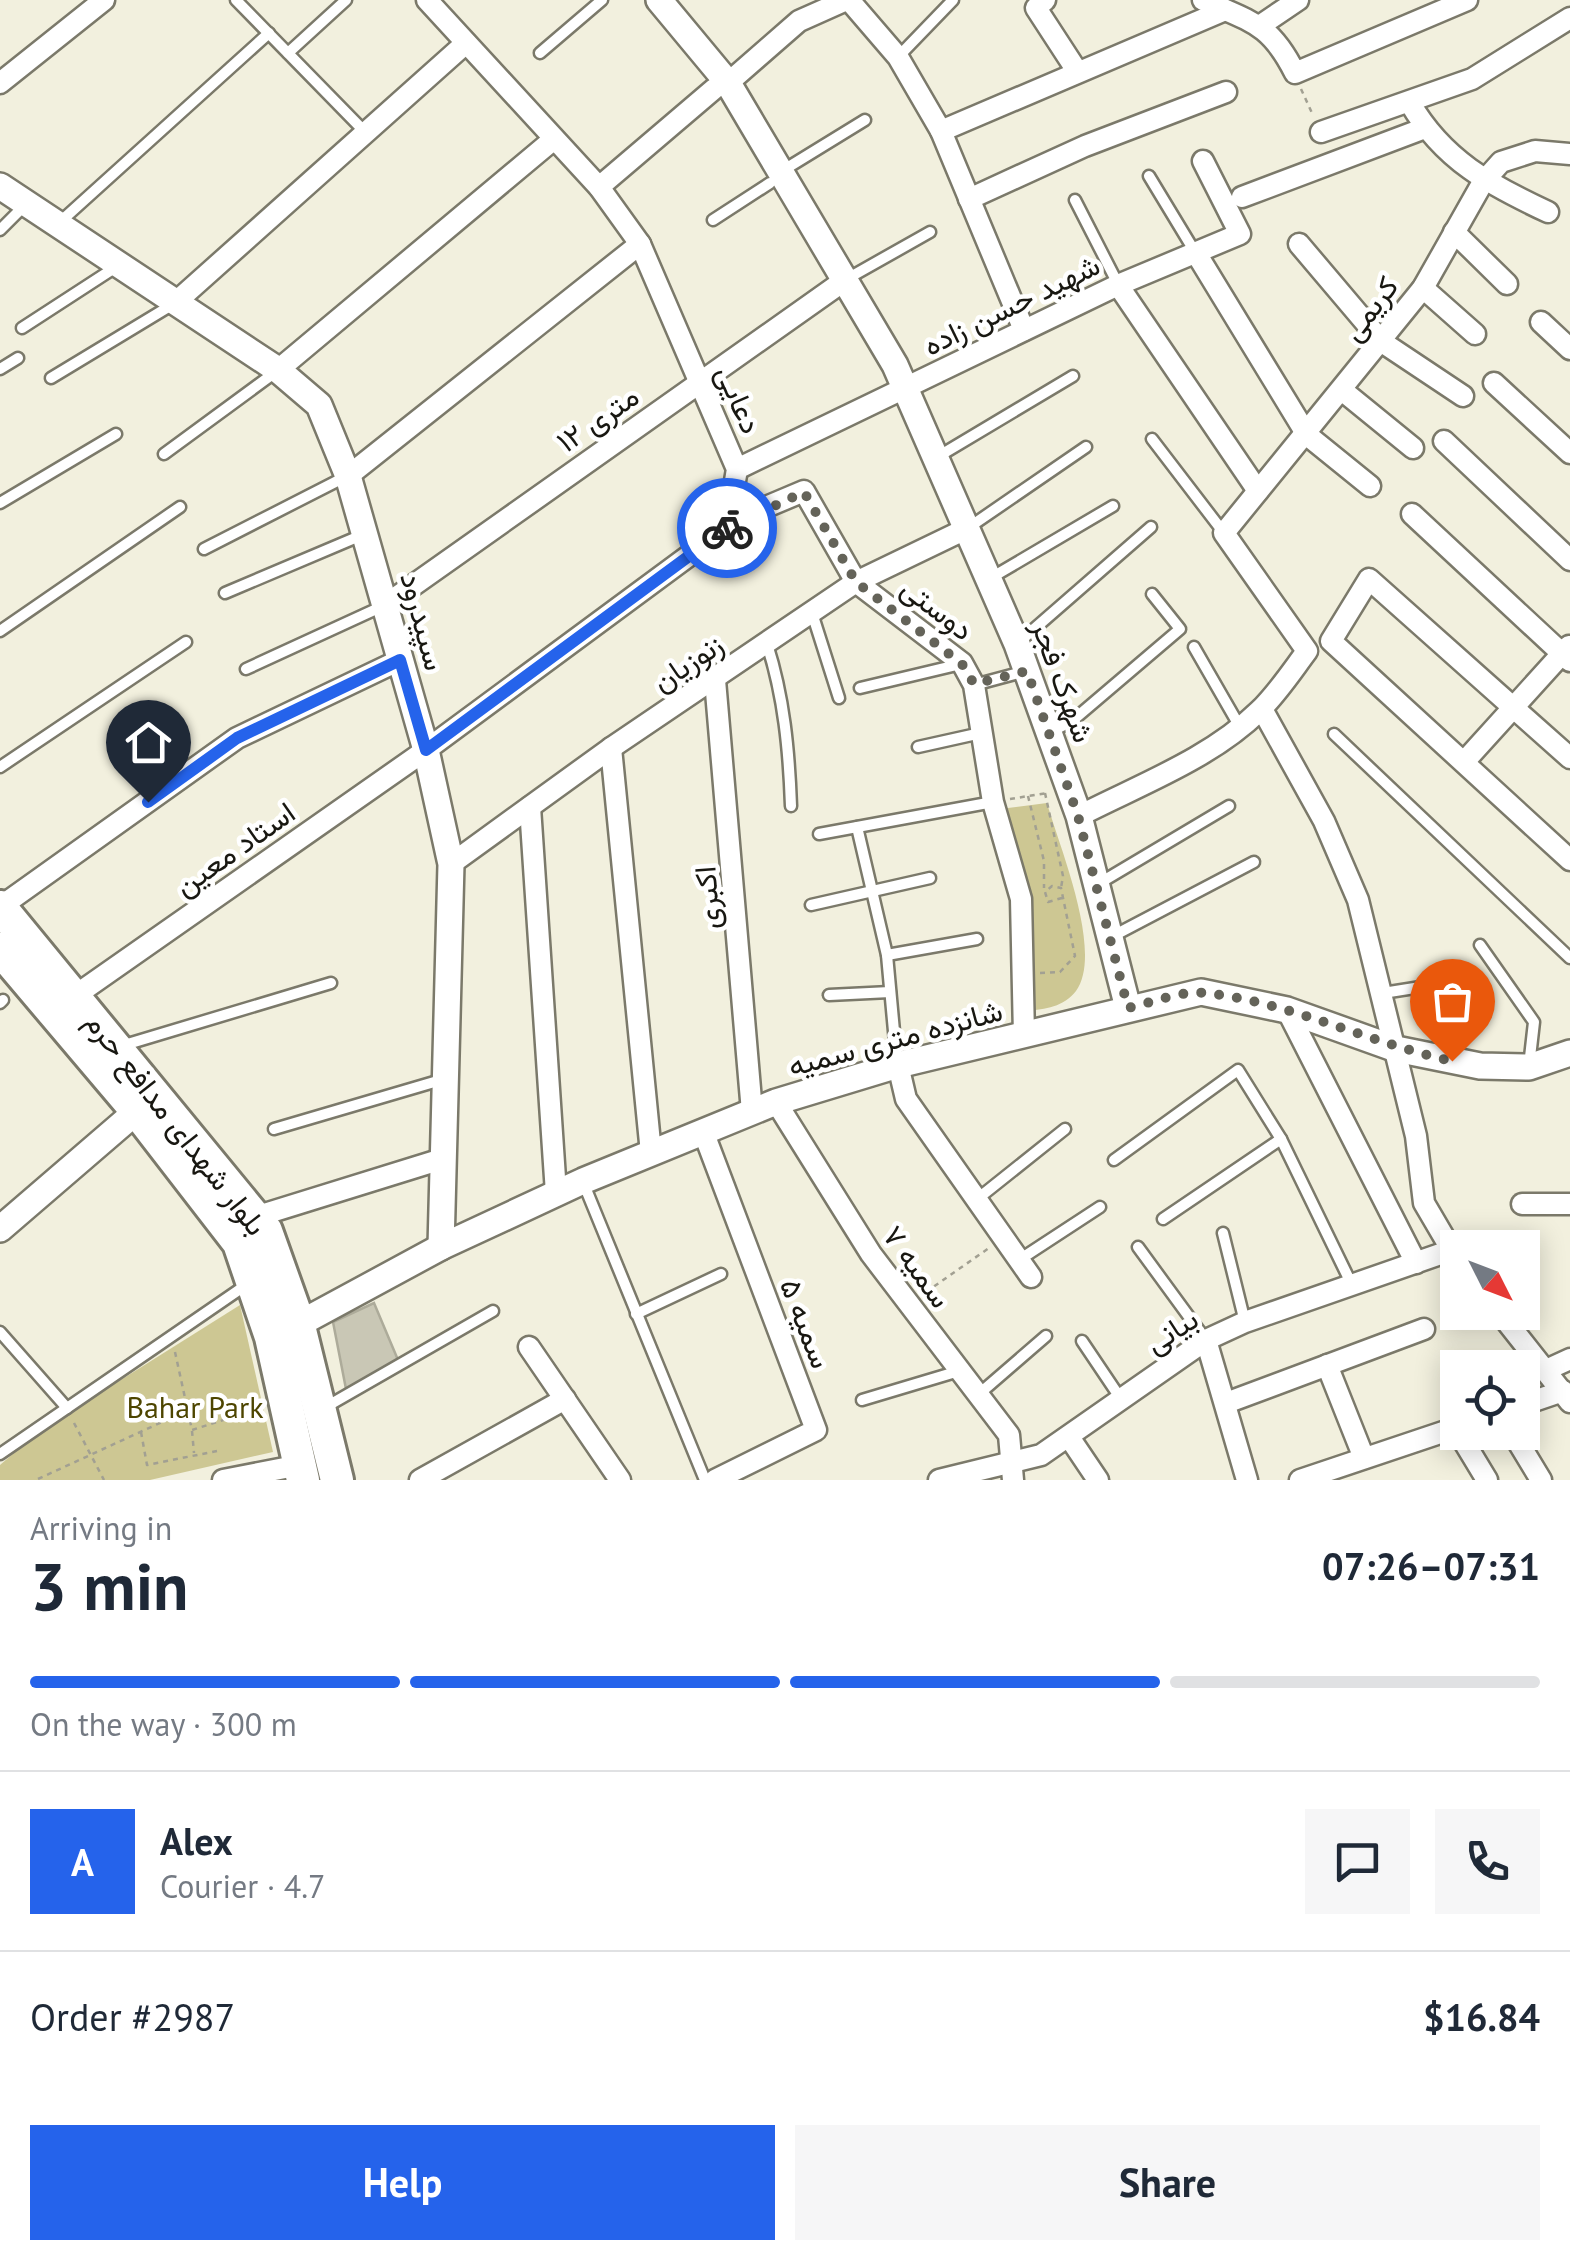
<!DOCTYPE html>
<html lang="en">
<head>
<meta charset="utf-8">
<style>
  body { margin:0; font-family:"PT Sans",Vazirmatn,sans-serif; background:#f6f6f7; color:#1f2937; height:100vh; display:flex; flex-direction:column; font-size:38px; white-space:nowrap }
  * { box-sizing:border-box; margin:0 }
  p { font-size:32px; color:#747a83 }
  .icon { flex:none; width:55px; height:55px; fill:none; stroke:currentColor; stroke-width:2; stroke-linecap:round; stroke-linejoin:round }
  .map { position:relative; height:1480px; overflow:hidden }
  .drawer { display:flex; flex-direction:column; background:#fff; flex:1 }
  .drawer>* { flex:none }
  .needle { width:65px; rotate:132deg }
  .tools { position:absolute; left:1440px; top:1230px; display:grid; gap:20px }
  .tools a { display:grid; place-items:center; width:100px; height:100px; border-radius:0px; background:#fff; box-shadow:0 5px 25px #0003; font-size:50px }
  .pin { position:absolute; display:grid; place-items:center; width:85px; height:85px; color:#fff; margin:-102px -42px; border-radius:50% 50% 50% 0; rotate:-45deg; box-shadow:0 0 10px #0007 }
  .pin .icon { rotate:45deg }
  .courier { position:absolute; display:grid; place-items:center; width:100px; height:100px; margin:-50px; border:8px solid #2563eb; border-radius:50%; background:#fff; color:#222; box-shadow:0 2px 12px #0007 }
  .summary em { font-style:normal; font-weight:700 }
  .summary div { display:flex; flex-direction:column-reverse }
  .summary { display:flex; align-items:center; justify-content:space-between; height:170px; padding:0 30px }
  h1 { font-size:65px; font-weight:700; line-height:75px }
  .bar { display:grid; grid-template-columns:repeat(4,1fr); gap:15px 10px; align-content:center; height:120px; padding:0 30px }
  .bar i { height:12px; border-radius:8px; background:#e0e1e3 }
  .bar .on { background:#2563eb }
  .bar p { grid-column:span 4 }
  .line { display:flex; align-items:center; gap:25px; padding:0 30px; border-top:2px solid #e0e1e3 }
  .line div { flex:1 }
  .round { display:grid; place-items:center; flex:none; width:105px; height:105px; border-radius:0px; background:#f6f6f7 }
  .button { display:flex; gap:20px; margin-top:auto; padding:20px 30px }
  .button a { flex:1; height:115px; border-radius:0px; background:#2563eb; color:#fff; font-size:40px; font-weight:700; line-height:115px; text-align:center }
  .button a+a { background:#f6f6f7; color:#1f2937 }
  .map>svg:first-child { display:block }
</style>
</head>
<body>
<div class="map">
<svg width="1570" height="1480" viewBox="0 0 1570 1480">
  <rect width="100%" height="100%" fill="#f2f0de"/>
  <g fill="#cdc793">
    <path d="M1047 803C1059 846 1104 952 1076 991 1064 1007 1045 1009 1027 1011L1000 809Z"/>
    <polygon points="240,1305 273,1452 150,1480 0,1480 0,1465 38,1432"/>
  </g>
  <polygon fill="#c9c7b5" stroke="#adab9a" stroke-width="2.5" points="374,1303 398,1360 346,1389 333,1322"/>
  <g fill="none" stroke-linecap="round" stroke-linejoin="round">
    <defs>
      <g id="service">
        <polyline points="236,0 366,133"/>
        <polyline points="288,53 346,0"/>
        <polyline points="540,53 602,0"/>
        <polyline points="898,57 953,0"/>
        <polyline points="782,171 865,120"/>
        <polyline points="1149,176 1195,252"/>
        <polyline points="1075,200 1118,284"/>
        <polyline points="713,220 770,183"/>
        <polyline points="60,222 269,33"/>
        <polyline points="0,230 27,203"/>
        <polyline points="845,280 930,232"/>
        <polyline points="22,328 119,265"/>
        <polyline points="0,369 18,358"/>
        <polyline points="51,378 175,303"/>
        <polyline points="1152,439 1224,533"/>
        <polyline points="164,454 277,371"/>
        <polyline points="939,456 1073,376"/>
        <polyline points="0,503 116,434"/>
        <polyline points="968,528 1086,447"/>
        <polyline points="204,549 347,476"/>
        <polyline points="989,579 1113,506"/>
        <polyline points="225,593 362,535"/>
        <polyline points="812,613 839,698"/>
        <polyline points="0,631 180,507"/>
        <polyline points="1018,643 1151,527"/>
        <path d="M767 644C784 697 789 750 791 806"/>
        <polyline points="1194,647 1240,727"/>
        <polyline points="246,669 383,606"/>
        <polyline points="974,685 1026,671"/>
        <polyline points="860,688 961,664"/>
        <polyline points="1050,732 1072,721 1180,629 1152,594"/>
        <polyline points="1334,734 1570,958"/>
        <polyline points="918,747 981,733"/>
        <polyline points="0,767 186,642"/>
        <polyline points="857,827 887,955 897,1064"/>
        <polyline points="819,834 993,802"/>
        <polyline points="1098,884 1229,806"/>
        <polyline points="811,905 930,878"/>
        <polyline points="1113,936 1254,862"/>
        <polyline points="1480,945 1534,1022 1529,1066"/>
        <polyline points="887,955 977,939"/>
        <polyline points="1383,993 1465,980"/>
        <polyline points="829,995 890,992"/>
        <polyline points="0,1003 3,1000"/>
        <polyline points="121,1046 331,983"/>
        <polyline points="274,1129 441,1080"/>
        <polyline points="1114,1160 1238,1070 1281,1139 1352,1285"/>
        <polyline points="583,1182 705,1480"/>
        <polyline points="976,1200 1065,1129"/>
        <polyline points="1163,1219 1281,1139"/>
        <polyline points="1223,1233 1245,1322"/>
        <polyline points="1138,1247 1206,1340"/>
        <polyline points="1019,1260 1100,1207"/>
        <polyline points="636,1314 721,1274"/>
        <polyline points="0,1332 67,1408"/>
        <polyline points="1082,1341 1121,1399"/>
        <polyline points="979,1394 1046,1336"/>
        <polyline points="862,1400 959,1371"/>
        <polyline points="324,1408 493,1311"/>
        <polyline points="0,1454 249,1283"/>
      </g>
      <g id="minor">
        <polyline points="849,0 898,57 941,131 1024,330"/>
        <polyline points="1045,0 1036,8 1077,71"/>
        <path d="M1203 0C1251 22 1270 23 1295 73L1467 0"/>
        <polyline points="1261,25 1298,0"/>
        <polyline points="0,83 104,0"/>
        <polyline points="728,83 799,21 846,0"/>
        <path d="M1410 103C1443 160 1490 185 1548 212"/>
        <polyline points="941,131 1225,10"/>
        <polyline points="1321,132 1472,79 1570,18"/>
        <polyline points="599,187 714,89"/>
        <polyline points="1242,197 1425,128"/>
        <polyline points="969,199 1085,146 1226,92"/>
        <polyline points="1454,232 1507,284"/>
        <polyline points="1299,244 1382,342 1463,396"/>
        <polyline points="1196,253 1307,435 1370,486"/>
        <polyline points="1118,285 1258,491"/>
        <polyline points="1423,288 1475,334"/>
        <polyline points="176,302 466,43"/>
        <polyline points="1541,322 1570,349"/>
        <polyline points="278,370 554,139"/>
        <polyline points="1494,383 1570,453"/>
        <polyline points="1343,391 1413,448"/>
        <polyline points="1444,441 1570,560"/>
        <polyline points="737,469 1118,285 1240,234 1203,161"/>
        <polyline points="348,476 640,244"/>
        <polyline points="1412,514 1570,661"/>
        <polyline points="740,518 804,491 856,582 962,663 974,685 993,802 1021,899 1024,1036"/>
        <polyline points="384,606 845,280"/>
        <polyline points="715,680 752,1112"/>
        <polyline points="1262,709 1324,821 1358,900 1416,1136 1424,1203 1458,1261"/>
        <polyline points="611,748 651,1153"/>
        <polyline points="1570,758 1369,579 1331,641 1570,860"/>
        <polyline points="1464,762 1569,646"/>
        <polyline points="530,807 556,1193"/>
        <path d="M1079 816C1139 785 1210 759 1259 711 1277 694 1292 671 1307 651L1224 533 1423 288 1483 182 1501 162 1535 151 1570 154"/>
        <polyline points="451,864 611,748 856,582 968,528"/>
        <polyline points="0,907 237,738 400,660"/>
        <polyline points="76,995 426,750 740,518 732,499 737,469 640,244 599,187 427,0"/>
        <polyline points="1287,1010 1416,1263"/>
        <polyline points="898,1065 906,1099 1031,1277"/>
        <polyline points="776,1102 871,1254 1009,1435 1013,1480"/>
        <polyline points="703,1131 816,1430 715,1480"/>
        <polyline points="1522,1204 1570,1204"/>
        <polyline points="255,1217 442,1159"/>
        <polyline points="1499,1312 1570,1402"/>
        <polyline points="1206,1340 1247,1480"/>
        <polyline points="529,1347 620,1480"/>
        <polyline points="1327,1365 1364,1458"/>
        <polyline points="1546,1370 1570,1359"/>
        <polyline points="1226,1403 1424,1329"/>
        <polyline points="1522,1405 1563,1391"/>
        <polyline points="1458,1432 1487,1480"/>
        <polyline points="1512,1432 1541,1480"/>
        <polyline points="1069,1437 1098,1480"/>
        <polyline points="223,1480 300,1465"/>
        <polyline points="420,1480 565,1399"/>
        <polyline points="939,1480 1041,1455 1206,1340 1245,1322 1449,1251"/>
        <polyline points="1300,1480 1458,1427"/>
      </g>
      <g id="tertiary">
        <polyline points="659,0 728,83 895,365 1017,644 1079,816 1128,1008"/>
        <polyline points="0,186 278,370 319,405 348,476 426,750 451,864 441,1247"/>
        <polyline points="0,1229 137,1111"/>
        <polyline points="284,1332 441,1247 583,1181 776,1102 898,1065 1201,992 1287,1010 1396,1049 1480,1066 1529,1067 1570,1053"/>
      </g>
      <g id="primary">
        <polyline points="0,907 266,1231 297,1318 337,1480"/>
        <polyline points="0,949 137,1111 239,1243 271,1337 303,1480"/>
      </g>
    </defs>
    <use href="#service" stroke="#7b796a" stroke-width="15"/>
    <use href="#minor" stroke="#7b796a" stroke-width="25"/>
    <use href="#tertiary" stroke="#7b796a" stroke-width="30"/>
    <use href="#primary" stroke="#7b796a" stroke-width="38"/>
    <g stroke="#a2a092" stroke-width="2.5" stroke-dasharray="5 5" stroke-linecap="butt">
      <polyline points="1301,89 1312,113"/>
      <polyline points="1045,793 1063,876 1061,888"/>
      <polyline points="1028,796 1044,861 1044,888"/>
      <polyline points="1010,799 1047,793"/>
      <polyline points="1040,973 1060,972 1075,956 1061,888 1052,886 1045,892 1048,902 1062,898"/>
      <polyline points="926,1292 989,1248"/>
      <polyline points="175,1352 192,1430 261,1408"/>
      <polyline points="74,1423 104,1480"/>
      <polyline points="192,1431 194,1453"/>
      <polyline points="141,1432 147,1465 217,1451"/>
      <polyline points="38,1479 188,1410"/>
    </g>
    <use href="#service" stroke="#fff" stroke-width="10"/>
    <use href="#minor" stroke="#fff" stroke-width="20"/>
    <use href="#tertiary" stroke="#fff" stroke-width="25"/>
    <use href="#primary" stroke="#fff" stroke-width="32"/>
  </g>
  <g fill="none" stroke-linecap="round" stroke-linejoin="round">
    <path stroke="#646359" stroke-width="10" stroke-dasharray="0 18" d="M727 528 804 492 856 582 962 664 974 684 1027 671 1078 816 1128 1008C1151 1003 1182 990 1205 993 1290 1002 1369 1043 1452 1061"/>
    <polyline stroke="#2563eb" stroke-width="12" points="148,802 237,738 400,660 426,750 727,528"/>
  </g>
  <g text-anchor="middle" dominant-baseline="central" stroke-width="9" stroke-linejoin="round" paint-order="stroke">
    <g font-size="30" fill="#181711" stroke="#fff">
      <text transform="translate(1011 304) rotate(-26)">شهید حسن زاده</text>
      <text transform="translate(1369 308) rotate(-53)">کریمی</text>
      <text transform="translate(740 399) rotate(67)">دعایی</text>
      <text transform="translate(597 418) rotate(-35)">۱۲ متری</text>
      <text transform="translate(938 608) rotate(38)">دوستی</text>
      <text transform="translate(424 621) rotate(75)">سپیدرود</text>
      <text transform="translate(687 662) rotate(-34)">زنوزیان</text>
      <text transform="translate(1064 681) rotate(70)">شهرک فجر</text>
      <text transform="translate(234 848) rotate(-35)">استاد معین</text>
      <text transform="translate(706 898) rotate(-94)">اکبری</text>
      <text transform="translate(895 1037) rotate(-15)">شانزده متری سمیه</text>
      <text transform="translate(177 1123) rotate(52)">بلوار شهدای مدافع حرم</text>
      <text transform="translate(918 1266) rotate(54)">سمیه ۷</text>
      <text transform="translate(807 1323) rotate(69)">سمیه ۵</text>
      <text transform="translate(1171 1330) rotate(-33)">بیانی</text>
    </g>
    <g font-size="30" fill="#4d4500" stroke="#fff">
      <text x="195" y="1406">Bahar Park</text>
    </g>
  </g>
</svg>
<div class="tools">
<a><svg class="needle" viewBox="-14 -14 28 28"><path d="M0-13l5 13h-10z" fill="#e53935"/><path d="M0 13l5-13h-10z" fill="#747a83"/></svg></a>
<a><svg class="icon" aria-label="locate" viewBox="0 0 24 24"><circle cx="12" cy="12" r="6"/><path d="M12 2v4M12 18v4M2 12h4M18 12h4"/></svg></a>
</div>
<div class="pin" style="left:1452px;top:1061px;background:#ea580c"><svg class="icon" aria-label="bag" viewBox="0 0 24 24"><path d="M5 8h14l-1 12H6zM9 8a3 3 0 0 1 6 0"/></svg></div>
<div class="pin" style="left:148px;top:802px;background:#1f2937"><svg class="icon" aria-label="home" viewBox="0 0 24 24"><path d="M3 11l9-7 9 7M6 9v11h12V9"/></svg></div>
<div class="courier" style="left:727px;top:528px"><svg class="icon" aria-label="bike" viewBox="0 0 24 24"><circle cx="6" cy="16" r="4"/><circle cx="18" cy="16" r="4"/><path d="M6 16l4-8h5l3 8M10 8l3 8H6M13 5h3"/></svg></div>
</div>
<section class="drawer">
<div class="summary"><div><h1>3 min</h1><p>Arriving in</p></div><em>07:26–07:31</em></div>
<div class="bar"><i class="on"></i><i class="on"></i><i class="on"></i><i></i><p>On the way · 300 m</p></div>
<div class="line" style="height:180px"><b class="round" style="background:#2563eb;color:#fff">A</b><div><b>Alex</b><p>Courier · 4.7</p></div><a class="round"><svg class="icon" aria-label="chat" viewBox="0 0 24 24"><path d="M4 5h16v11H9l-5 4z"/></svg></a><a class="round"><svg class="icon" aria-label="phone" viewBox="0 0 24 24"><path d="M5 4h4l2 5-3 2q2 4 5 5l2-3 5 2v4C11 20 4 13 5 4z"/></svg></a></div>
<div class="line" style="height:130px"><div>Order #2987</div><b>$16.84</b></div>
<div class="button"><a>Help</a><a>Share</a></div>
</section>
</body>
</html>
